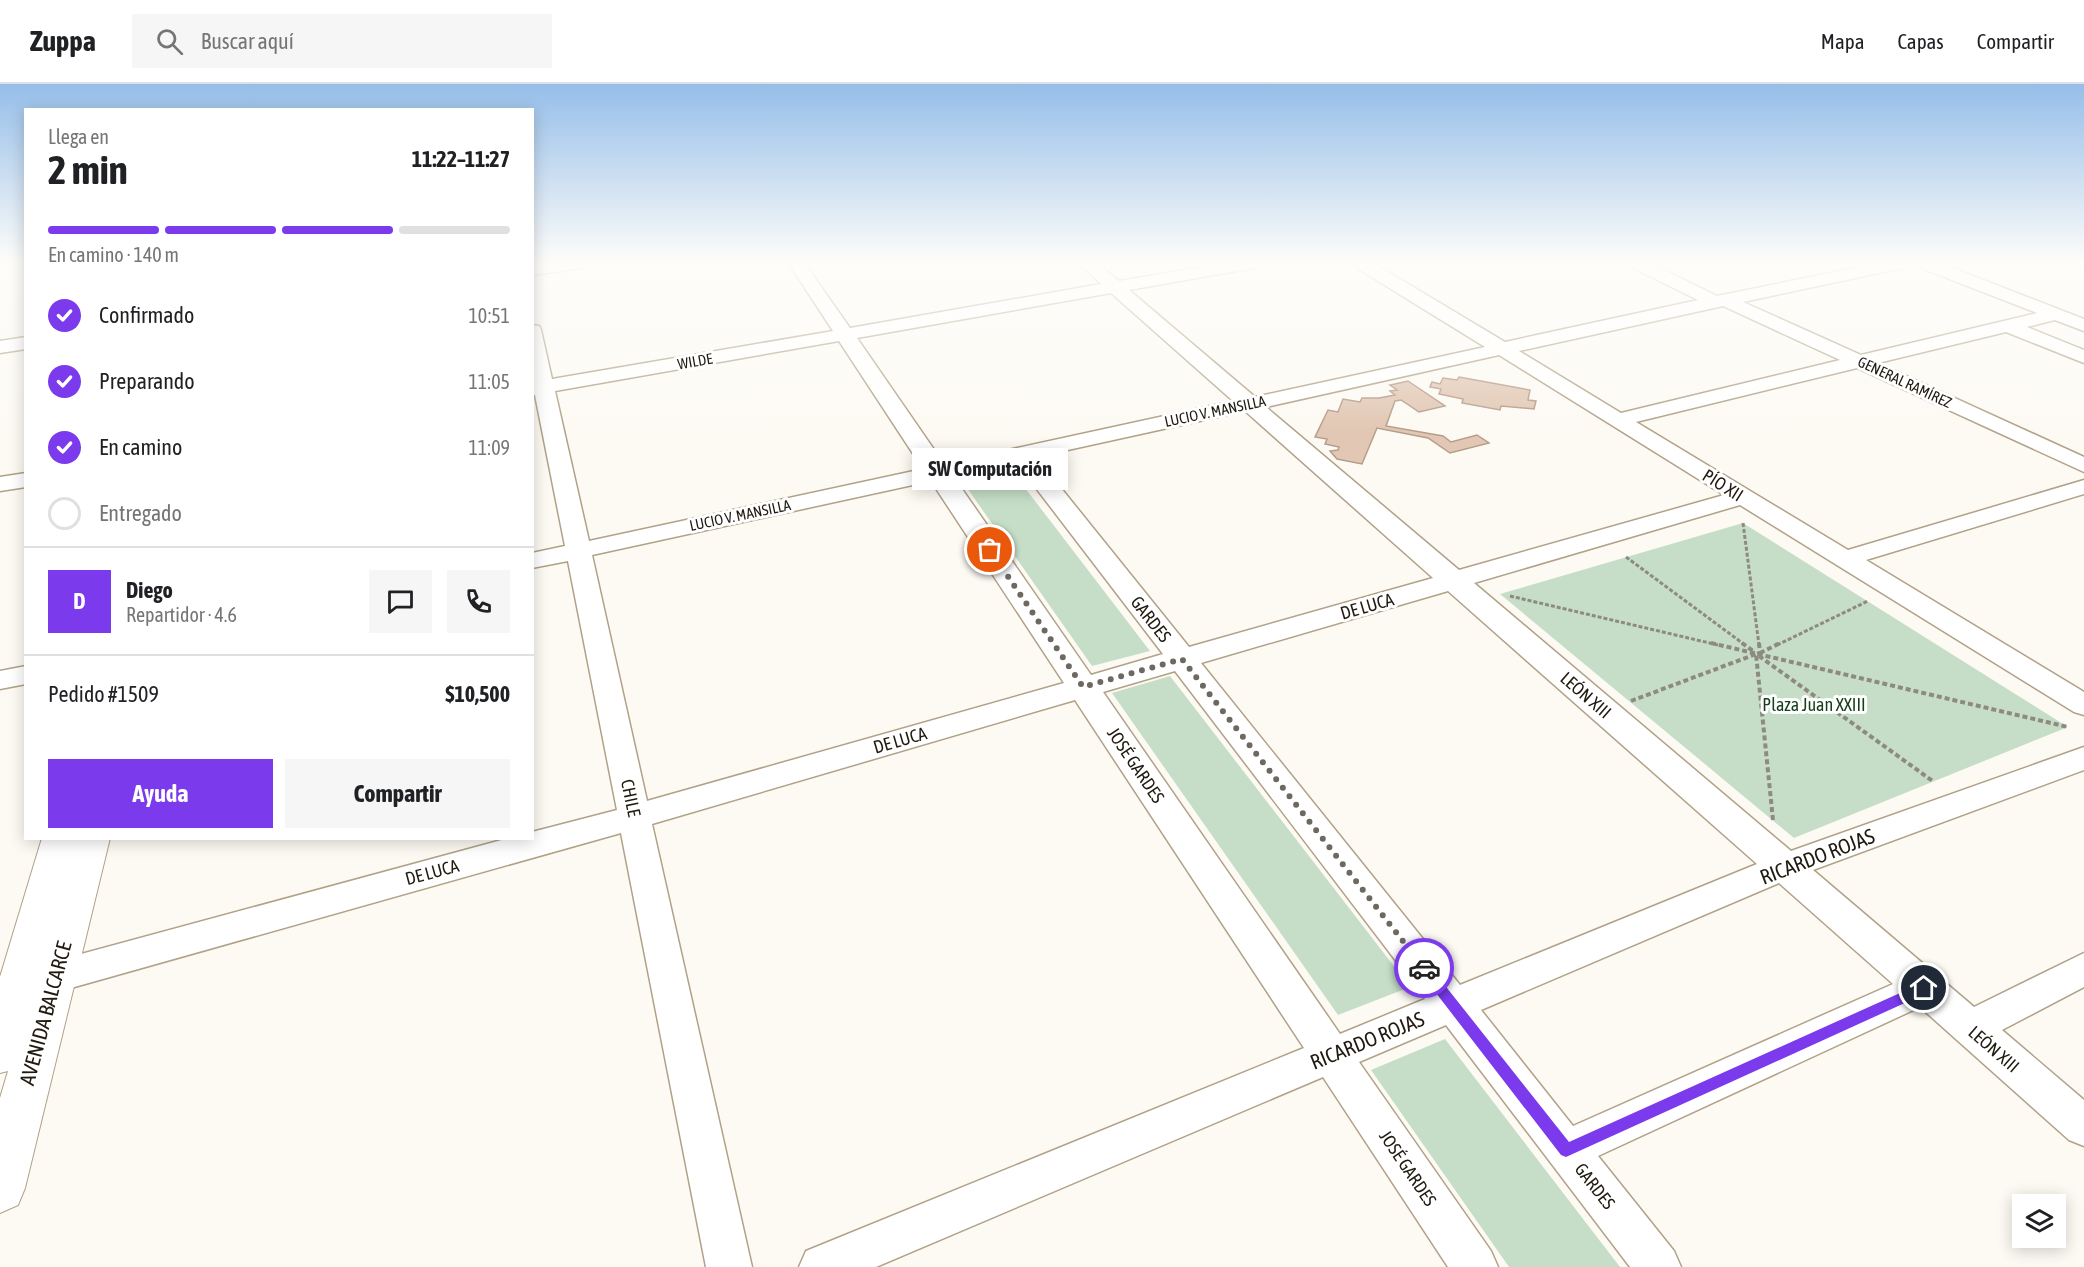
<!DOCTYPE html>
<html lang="es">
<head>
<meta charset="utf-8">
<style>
  body { margin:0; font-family:"Asap Condensed",sans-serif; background:#f6f6f6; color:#202124; height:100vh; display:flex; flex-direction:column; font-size:22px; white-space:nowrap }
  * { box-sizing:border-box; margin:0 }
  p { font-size:20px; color:#757577 }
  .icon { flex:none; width:33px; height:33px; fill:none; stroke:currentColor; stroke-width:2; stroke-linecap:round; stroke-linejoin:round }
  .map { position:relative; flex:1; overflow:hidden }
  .drawer { position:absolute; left:24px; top:24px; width:510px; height:732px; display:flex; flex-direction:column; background:#fff; border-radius:0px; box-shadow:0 3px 15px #0003 }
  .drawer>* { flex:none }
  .buttons { position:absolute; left:2012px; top:1110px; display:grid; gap:12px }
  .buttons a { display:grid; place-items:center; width:54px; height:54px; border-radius:0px; background:#fff; box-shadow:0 3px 15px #0003; font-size:30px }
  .pin { position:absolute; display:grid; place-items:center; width:51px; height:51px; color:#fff; margin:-26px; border:3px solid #fff; border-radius:50%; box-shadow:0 2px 6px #0007 }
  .courier { position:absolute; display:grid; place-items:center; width:60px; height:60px; margin:-30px; border:4px solid #7c3aed; border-radius:50%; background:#fff; color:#222; box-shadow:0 2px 8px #0007 }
  .bubble { position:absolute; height:42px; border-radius:0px; background:#fff; box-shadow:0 3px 15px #0003; font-size:20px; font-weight:700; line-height:42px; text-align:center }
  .overview em { font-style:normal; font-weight:700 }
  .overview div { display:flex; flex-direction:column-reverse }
  .overview { display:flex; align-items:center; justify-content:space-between; height:102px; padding:0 24px }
  h1 { font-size:39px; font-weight:700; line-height:45px }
  .bar { display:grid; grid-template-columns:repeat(4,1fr); gap:9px 6px; align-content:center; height:72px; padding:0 24px }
  .bar i { height:8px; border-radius:4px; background:#e0e0e0 }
  .bar .current { background:#7c3aed }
  .bar p { grid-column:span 4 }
  .line { display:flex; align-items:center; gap:15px; padding:0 24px; border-top:2px solid #e0e0e0 }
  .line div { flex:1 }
  .round { display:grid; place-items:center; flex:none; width:63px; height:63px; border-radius:0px; background:#f6f6f6 }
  ol { padding:0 24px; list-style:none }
  li { display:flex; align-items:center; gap:18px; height:66px }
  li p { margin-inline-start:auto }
  li .icon { padding:6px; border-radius:50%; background:#7c3aed; color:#fff; stroke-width:4 }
  li:last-child { color:#757577 }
  li i { width:33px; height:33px; border:3px solid #e0e0e0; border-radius:50% }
  .primary-button { display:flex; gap:12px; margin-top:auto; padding:12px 24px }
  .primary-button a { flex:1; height:69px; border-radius:0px; background:#7c3aed; color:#fff; font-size:24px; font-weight:700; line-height:69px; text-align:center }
  .primary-button a+a { background:#f6f6f6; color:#202124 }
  header { display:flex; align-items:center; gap:36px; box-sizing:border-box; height:84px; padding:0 30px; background:#fff; border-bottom:2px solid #e0e0e0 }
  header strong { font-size:28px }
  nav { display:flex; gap:33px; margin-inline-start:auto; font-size:21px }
  .search { width:420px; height:54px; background:#f6f6f6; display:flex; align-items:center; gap:15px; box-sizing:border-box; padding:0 21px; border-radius:0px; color:#757577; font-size:22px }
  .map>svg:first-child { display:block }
</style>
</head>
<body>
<header>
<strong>Zuppa</strong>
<div class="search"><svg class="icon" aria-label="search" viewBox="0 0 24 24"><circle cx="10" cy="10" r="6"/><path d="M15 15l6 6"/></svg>Buscar aquí</div>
<nav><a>Mapa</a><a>Capas</a><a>Compartir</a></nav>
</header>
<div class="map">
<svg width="2084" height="1183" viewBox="0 0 2084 1183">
  <rect width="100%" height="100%" fill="#fdfaf4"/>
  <g fill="#c6dec7">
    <polygon points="1009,383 1150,567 1092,582 960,394"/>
    <polygon points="1743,439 2068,643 1794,754 1500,510"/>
    <polygon points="1170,592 1410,903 1338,931 1112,609"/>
    <polygon points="1445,955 1620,1183 1509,1183 1371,986"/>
  </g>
  <g fill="#e2c8b4" stroke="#b69d8a" stroke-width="1.5">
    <polygon points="1459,293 1530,306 1528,316 1536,317 1534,325 1501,322 1500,326 1462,319 1463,315 1439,310 1441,305 1430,303 1432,298 1440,300 1443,294 1457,296"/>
    <polygon points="1408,297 1445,322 1419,328 1401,316 1395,317 1386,342 1443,352 1451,358 1477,351 1489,359 1450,369 1428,354 1377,344 1362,380 1337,375 1330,367 1338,366 1339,363 1325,360 1327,355 1315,353 1328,326 1338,328 1343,315 1360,318 1362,314 1379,314 1395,311 1390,307 1397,306 1390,301"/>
  </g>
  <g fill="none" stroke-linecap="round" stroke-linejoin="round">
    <defs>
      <g id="minor">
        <polygon points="583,180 581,184 575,185 532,191 532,181"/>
        <path d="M789 180H805L850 244 1101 200 1080 180H1098L1119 197 1220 180H1256L1254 184 1248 185 1129 206 1255 313 1485 263 1357 184 1355 180H1375L1505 258 1698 216 1633 184 1631 180H1652L1717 212 1874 180H1906L1904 184 1898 185 1743 218 1861 271 2037 229 1921 184 1919 180H1942L2084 235V247L2055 236 2027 243 2084 266V279L2006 248 1878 279 2084 373V388L1857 284 1636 338 1848 466 2084 396V410L1866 476 2084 608V631L2074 628 1740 421 1474 499 1791 767 2084 663V686L1813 786 1974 923 2084 869V903L2002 946 2084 1016V1062L2069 1056 1920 923 1598 1072 1674 1167 1681 1183H1630L1446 941 1359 978 1491 1167 1498 1183H1448L1323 993 876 1183H799L806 1167 1304 964 1075 616 652 740 752 1183H706L621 749 0 924V892L509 754H532V748L617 726 568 477 532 484V469L565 462 535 311H532V241L539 242 541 246 552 295 833 247ZM1111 209 1233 317 944 380 857 254ZM1723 222 1840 276 1621 329 1519 267ZM839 257 923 385 589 457 555 307ZM1499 271 1724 411 1459 486 1266 323ZM1245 327 1433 494 1189 563 1036 373ZM1016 378 1163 570 1091 591 953 392ZM931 397 1064 599 647 717 592 471ZM1448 507 1757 780 1460 901 1201 579ZM1175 587 1425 915 1340 950 1103 608ZM1779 799 1893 900 1573 1042 1481 926Z"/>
        <polygon points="26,253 26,265 0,269 0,257"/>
        <polygon points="26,389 26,403 0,407 0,393"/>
        <polygon points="26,582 26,600 0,605 0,587"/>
      </g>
      <polygon id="secondary" points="42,754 110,754 25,1104 18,1121 0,1129 0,1014 8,987 0,989 0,893"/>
    </defs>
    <use href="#minor" stroke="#b1a187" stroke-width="3"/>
    <use href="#secondary" stroke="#b1a187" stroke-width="2"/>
    <g stroke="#8e8a82" stroke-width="3" stroke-dasharray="4 2" stroke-linecap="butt">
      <polyline points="1743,439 1759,561"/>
      <polyline points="1626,473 1745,561"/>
      <polyline points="1510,512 1718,561"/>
      <polyline points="1777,561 1868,517"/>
    </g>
    <g stroke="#8e8a82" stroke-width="4" stroke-dasharray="5 3" stroke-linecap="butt">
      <polyline points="1711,559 2068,643"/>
      <polyline points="1742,559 1753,567"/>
      <polyline points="1759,559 1760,569 1756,570 1773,736"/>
      <polyline points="1760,569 1780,559"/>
      <polyline points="1759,572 1934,698"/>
      <polyline points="1631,617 1756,570"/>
    </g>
    <use href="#minor" fill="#fff" fill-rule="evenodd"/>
    <use href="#secondary" fill="#fff" fill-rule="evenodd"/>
  </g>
  <linearGradient id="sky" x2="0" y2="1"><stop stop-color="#95bee9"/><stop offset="0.52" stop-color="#fefdfa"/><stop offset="1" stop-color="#fefdfa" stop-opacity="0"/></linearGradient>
  <rect width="2084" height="345" fill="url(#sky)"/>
  <polygon fill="#7c3aed" points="1424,878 1428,880 1569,1058 1920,900 1924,899 1931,904 1929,908 1566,1073 1561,1071 1419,887 1417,884"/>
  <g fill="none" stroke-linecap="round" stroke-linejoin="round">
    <polyline stroke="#6d6860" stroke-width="6" stroke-dasharray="0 10.8" points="990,466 1083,603 1182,575 1424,884"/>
  </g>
  <g text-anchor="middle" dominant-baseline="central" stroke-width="6" stroke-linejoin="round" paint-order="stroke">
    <g font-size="15" fill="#201a10" stroke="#fff">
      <text transform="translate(695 277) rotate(-10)">WILDE</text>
      <text transform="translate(1905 298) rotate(25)">GENERAL RAMÍREZ</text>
      <text transform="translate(1215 327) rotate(-12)">LUCIO V. MANSILLA</text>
      <text transform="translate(740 431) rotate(-12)">LUCIO V. MANSILLA</text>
    </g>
    <g font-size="18" fill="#201a10" stroke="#fff">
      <text transform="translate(1723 401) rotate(32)">PÍO XII</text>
      <text transform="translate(1367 522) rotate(-16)">DE LUCA</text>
      <text transform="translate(1151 535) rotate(52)">GARDES</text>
      <text transform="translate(1586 611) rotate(41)">LEÓN XIII</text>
      <text transform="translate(900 656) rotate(-16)">DE LUCA</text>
      <text transform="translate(1136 681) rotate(56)">JOSÉ GARDES</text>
      <text transform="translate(631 714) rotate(78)">CHILE</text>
      <text transform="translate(432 788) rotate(-15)">DE LUCA</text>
      <text transform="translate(1994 965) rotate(41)">LEÓN XIII</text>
      <text transform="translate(1408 1084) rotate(56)">JOSÉ GARDES</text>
      <text transform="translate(1595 1102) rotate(52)">GARDES</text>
    </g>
    <g font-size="18" fill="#153e1a" stroke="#fff">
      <text x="1814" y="620">Plaza Juan XXIII</text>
    </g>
    <g font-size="21" fill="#201a10" stroke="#fff">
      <text transform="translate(1817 772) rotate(-21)">RICARDO ROJAS</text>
      <text transform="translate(45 929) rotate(-75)">AVENIDA BALCARCE</text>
      <text transform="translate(1367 956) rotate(-22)">RICARDO ROJAS</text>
    </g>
  </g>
</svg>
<div class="buttons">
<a><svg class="icon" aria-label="layers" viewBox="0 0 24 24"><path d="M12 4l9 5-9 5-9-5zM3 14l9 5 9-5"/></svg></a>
</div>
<div class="pin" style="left:990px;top:466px;background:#ea580c"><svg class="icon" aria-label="bag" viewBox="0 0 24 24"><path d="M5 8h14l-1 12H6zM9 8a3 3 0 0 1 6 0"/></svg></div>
<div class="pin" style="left:1924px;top:904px;background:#1f2937"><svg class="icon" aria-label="home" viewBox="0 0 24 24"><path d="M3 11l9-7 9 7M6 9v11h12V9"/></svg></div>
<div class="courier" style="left:1424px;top:884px"><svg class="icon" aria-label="car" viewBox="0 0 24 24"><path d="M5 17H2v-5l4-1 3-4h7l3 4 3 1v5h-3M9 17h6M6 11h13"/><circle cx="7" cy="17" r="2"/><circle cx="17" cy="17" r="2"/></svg></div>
<div class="bubble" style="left:912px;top:364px;width:156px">SW Computación</div>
<section class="drawer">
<div class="overview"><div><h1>2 min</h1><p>Llega en</p></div><em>11:22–11:27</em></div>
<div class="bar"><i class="current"></i><i class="current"></i><i class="current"></i><i></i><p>En camino · 140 m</p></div>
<ol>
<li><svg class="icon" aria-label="check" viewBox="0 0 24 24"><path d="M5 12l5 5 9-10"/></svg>Confirmado<p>10:51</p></li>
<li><svg class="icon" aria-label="check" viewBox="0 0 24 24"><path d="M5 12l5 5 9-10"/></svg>Preparando<p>11:05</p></li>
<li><svg class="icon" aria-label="check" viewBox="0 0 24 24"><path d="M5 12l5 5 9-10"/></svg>En camino<p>11:09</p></li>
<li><i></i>Entregado</li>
</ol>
<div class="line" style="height:108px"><b class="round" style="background:#7c3aed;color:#fff">D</b><div><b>Diego</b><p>Repartidor · 4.6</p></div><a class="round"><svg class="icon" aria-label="chat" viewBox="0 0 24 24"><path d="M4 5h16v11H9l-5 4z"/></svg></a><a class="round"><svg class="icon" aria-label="phone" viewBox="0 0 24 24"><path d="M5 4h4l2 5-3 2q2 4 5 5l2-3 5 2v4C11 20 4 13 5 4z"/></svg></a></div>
<div class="line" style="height:78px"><div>Pedido #1509</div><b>$10,500</b></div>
<div class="primary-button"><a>Ayuda</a><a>Compartir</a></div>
</section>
</div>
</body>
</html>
